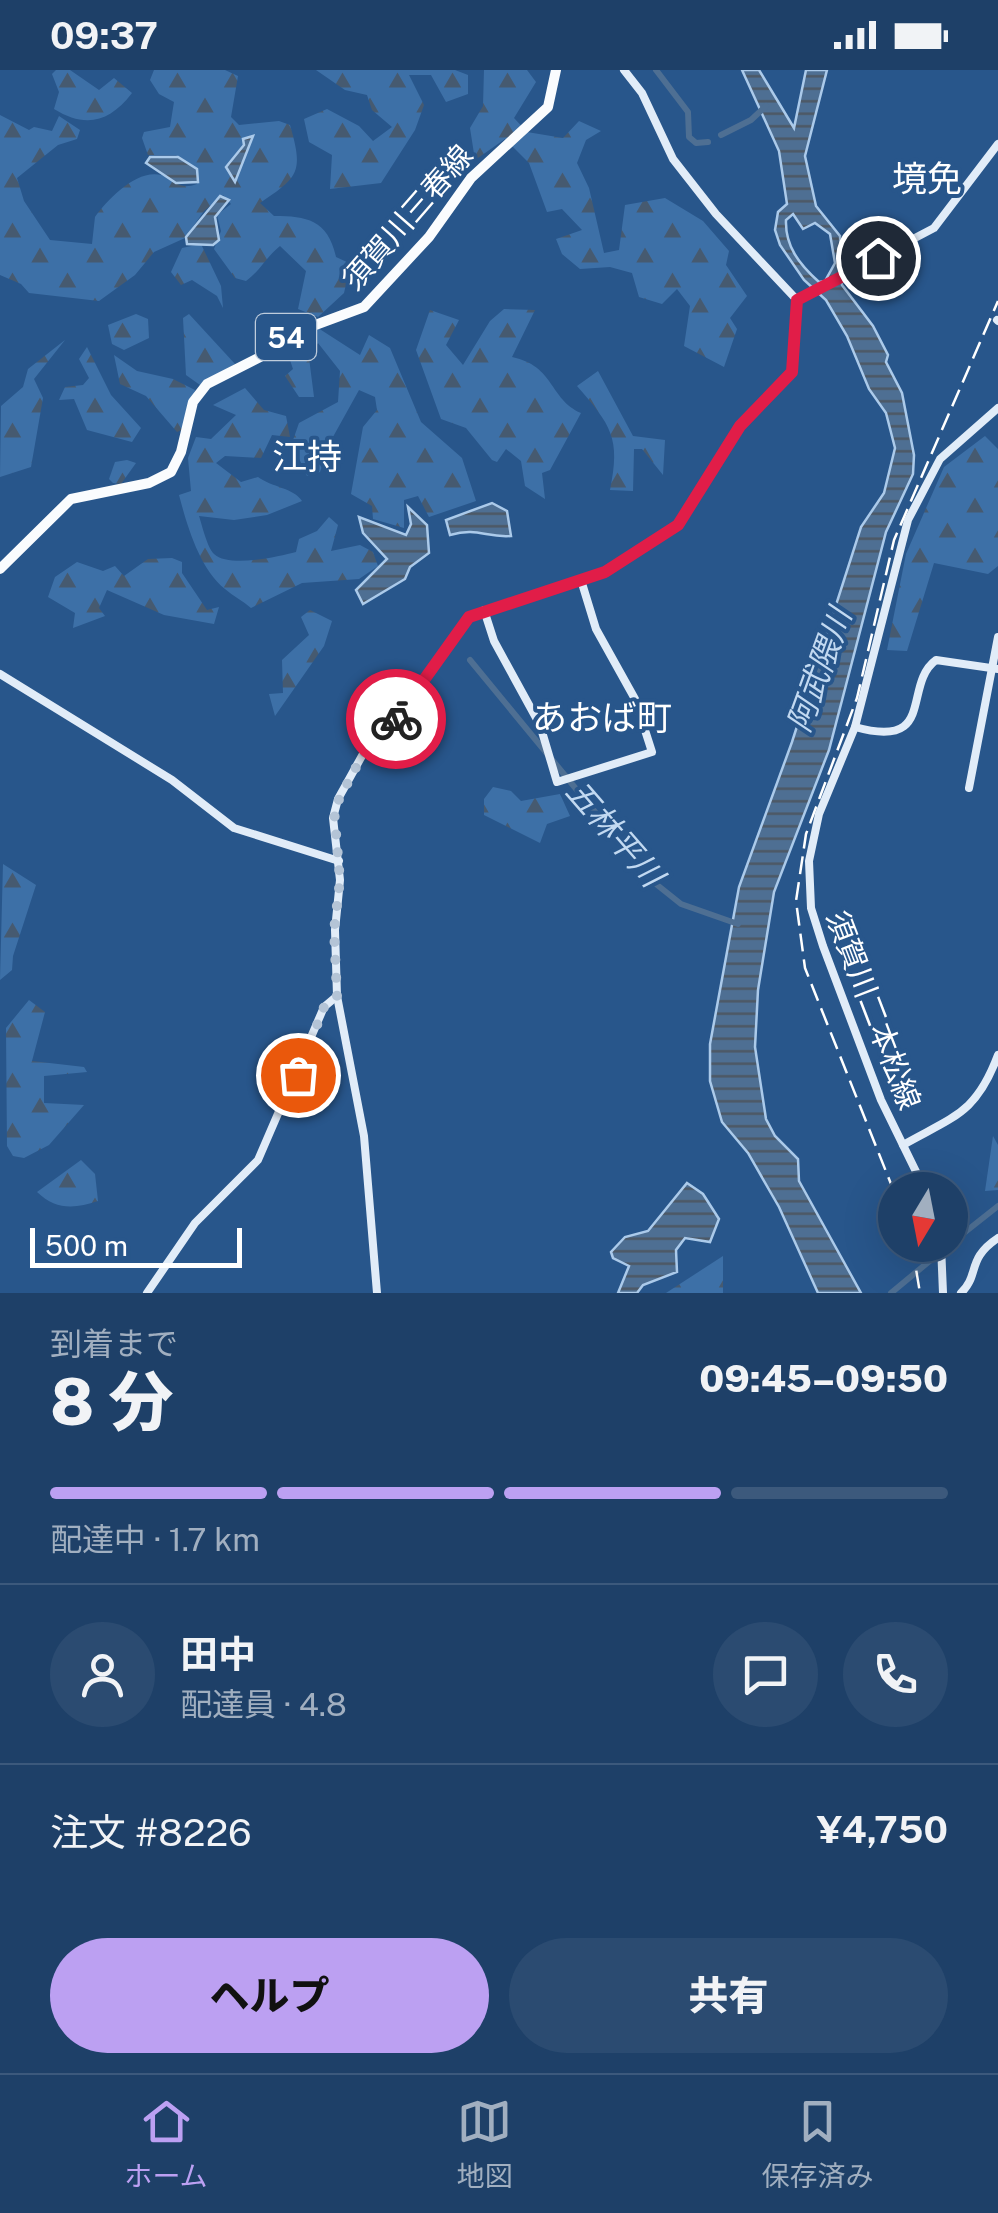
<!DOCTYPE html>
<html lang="ja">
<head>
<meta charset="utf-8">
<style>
  body { margin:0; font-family:"Public Sans","Noto Sans JP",sans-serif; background:#2b4b71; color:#f1f3f6; height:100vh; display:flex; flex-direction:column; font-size:38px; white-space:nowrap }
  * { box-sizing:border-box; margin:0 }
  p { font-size:32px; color:#a1afc0 }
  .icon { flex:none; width:55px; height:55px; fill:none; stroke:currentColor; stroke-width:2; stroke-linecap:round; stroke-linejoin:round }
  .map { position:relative; height:1223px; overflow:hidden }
  .side { display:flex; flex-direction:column; background:#1e4068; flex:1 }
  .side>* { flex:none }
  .needle { width:65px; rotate:190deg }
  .fabs { position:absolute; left:878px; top:1102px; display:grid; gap:20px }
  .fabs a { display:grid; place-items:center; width:90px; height:90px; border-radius:50%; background:#1e4068; box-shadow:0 10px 40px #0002,0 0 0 2px #3c597c; font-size:50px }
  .scale { position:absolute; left:30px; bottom:25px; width:212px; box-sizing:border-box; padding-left:10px; border:5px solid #fff; border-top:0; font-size:28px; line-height:35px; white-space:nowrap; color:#fff; -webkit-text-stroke:8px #28568b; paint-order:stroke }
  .pin { position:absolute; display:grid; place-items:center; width:85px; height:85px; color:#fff; margin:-42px; border:5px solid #fff; border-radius:50%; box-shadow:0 2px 10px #0007 }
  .courier { position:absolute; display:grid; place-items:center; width:100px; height:100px; margin:-50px; border:8px solid #e11d48; border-radius:50%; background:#fff; color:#222; box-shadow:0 2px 12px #0007 }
  .headline em { font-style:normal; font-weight:800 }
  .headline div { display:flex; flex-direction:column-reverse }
  .headline { display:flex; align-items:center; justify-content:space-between; height:170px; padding:0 50px }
  h1 { font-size:65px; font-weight:800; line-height:75px }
  .bar { display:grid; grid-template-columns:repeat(4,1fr); gap:15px 10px; align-content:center; height:120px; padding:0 50px }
  .bar i { height:12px; border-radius:8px; background:#3c597c }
  .bar .on { background:#bca0f2 }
  .bar p { grid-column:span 4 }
  .line { display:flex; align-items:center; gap:25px; padding:0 50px; border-top:2px solid #3c597c }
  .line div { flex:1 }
  .round { display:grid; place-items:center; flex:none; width:105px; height:105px; border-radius:52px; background:#2b4b71 }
  .action { display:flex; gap:20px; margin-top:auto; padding:20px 50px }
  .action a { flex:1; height:115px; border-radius:60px; background:#bca0f2; color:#111; font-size:40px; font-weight:800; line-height:115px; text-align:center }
  .action a+a { background:#2b4b71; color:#f1f3f6 }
  .status { display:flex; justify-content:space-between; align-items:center; height:70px; padding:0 50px; background:#1e4068; direction:ltr }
  .status svg { height:28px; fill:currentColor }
  .dock { display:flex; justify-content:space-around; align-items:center; height:140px; border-top:2px solid #3c597c; background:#1e4068; font-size:28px; color:#a1afc0 }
  .dock a { display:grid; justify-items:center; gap:5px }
  .dock .on { color:#bca0f2 }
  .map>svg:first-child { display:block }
</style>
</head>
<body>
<div class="status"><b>09:37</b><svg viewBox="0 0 49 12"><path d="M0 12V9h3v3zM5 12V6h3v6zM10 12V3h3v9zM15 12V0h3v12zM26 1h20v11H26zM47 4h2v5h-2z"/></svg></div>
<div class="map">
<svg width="998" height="1223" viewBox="0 0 998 1223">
  <defs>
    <pattern id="forest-firs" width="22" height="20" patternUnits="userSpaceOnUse" patternTransform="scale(2.5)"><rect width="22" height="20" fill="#3d70a7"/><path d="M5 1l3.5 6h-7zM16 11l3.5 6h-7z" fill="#465a70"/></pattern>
    <pattern id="water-rules" width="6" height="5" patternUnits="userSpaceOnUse" patternTransform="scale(2.5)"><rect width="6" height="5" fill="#4e6f93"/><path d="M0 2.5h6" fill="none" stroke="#4d5865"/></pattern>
  </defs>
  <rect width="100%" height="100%" fill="#28568b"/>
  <g fill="url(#forest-firs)">
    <path d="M56 0H70L99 20 114 8 132 23C109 53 85 58 54 39L59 22 52 4Z"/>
    <path d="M154 0H225L238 6 231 47 239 55 279 51 290 55C304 103 298 107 260 133L274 146C307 146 328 150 336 187L364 200 348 205 344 223 318 247 298 239 306 201 280 176C266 187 261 200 246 211L235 208 214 179 221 161 217 145 231 134 223 125 204 141 185 168 154 182 135 205 99 231 29 223 21 214 0 205V45L29 60 34 57 52 61 59 46 80 60 77 69 58 75 17 108 24 131 50 170 92 174 95 147C109 128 142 93 168 108 179 115 183 119 197 114V101L176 85H148L142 68 144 62 170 57 174 32 159 24 150 10Z"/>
    <polygon points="316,0 455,0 468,5 468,24 446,32 431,5 409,5 424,35 415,60 381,113 330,119 332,85 309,72 304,49 327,39 359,56 373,71 392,57 372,40 367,25 345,20"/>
    <polygon points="484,0 527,0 536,12 514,48 527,62 563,68 579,51 601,61 586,70 577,93 589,118 604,183 619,180 625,135 665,128 703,151 729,181 726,195 747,226 730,248 737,259 724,297 684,276 690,236 677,219 662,234 639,227 632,203 610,197 580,199 562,184 556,169 582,160 562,139 547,142 529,93 505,69 475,90 470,58 483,36"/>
    <polygon points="201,174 221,216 223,238 217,226 192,210 181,215 171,202 182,178"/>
    <path d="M504 239 535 240 512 287C555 296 549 329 581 343L550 400 542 403 545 429 525 416 521 391 506 379 497 392 492 390 466 358 441 349 416 280 430 240 459 250 446 275 463 295 490 251Z"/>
    <polygon points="136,244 148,249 149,268 124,280 112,274 108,255"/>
    <polygon points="189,244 235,294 200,315 186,305 183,248"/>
    <polygon points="318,258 360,285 369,265 390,278 421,352 462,388 476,431 429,447 418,426 404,430 404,458 373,449 372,436 351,424 363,357 377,340 375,327 359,320 329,374 320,402 307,406 292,373 299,353 338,332 340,301 318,273 315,278 302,279 302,285 309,288 314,327 299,327 285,306 293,299 287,281 299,266"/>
    <polygon points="65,270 34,309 43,328 31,397 0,407 1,336 23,317 28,299"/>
    <polygon points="87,277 111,325 141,358 132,372 87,360 74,329 59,330 65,317 83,315 89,308 79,289"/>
    <polygon points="114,285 137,301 173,309 195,320 184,359 177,362 146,326 120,314"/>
    <path d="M598 301 633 366 665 370 663 405 642 379H634L633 421 610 420C621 368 611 355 577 316Z"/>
    <path d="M245 318 264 340 286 346 290 367 272 365 261 388 225 386 216 393 241 412 258 407C271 417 294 418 302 431L267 445 234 450 199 446C202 455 207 477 214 484 229 498 277 487 296 482L299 469 317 461 329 447 338 455 331 481 360 475 373 482 378 496 359 509 302 513 251 538C243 531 233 526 225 519 199 498 187 455 179 425L191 421 188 388 196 367 211 369 236 345 213 335Z"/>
    <polygon points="985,366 998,379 998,496 988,504 934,493 907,581 887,580 906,484 944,397"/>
    <polygon points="127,390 136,393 121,414 113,413 109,409 115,392"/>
    <polygon points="172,488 182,492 182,503 207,540 219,537 214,554 164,545 107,520 99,538 105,546 73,558 75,543 48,527 55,507 77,492 103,501 115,496 124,506 148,489"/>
    <polygon points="310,540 332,551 324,576 275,646 269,624 283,623 282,590 309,565 301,547"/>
    <polygon points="493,717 511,721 521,731 560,724 570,746 547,754 540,773 484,745 484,729"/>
    <polygon points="3,794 36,815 13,886 12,900 0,910"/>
    <polygon points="29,930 45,942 32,991 84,997 87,1002 44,1006 44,1033 84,1035 49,1075 24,1088 13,1086 7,1076 6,958"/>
    <polygon points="993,1066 998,1075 998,1120 985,1121"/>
    <path d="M81 1090 95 1104 98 1131C74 1139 56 1140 37 1122Z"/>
    <polygon points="723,1186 723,1223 666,1223"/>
  </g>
  <g fill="url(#water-rules)" stroke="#abcaea" stroke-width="2.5" fill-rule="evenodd">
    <path d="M742 0H759L794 58 806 0H827L805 86 816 136 840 166 842 215 873 256 888 285 886 292 902 323 914 385 913 404 886 462 829 680 774 822 758 920 755 977 766 1049 775 1066 798 1089 799 1111 861 1223H818L779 1137 748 1083 722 1052 710 1011V974L739 817 792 672 861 457 884 423 895 378 886 343 869 319 847 266 826 230 804 210 780 175 775 160 778 142 787 134 779 81ZM793 144 803 159 815 153 830 164 835 193 825 211 819 212C799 194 785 176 786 150Z"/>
    <polygon points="253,66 235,112 226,97 244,75 243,69"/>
    <polygon points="150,87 178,87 197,99 198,112 176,113 146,93"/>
    <polygon points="220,126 229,130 215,147 219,170 213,175 187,174 186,167"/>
    <path d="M492 433 507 441 511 466C486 468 478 457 450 465L446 450Z"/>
    <polygon points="408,437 427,455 429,483 410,497 405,509 363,534 356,520 387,489 363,463 359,447 406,465 411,454"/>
    <polygon points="687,1113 703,1124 719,1149 710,1172 685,1168 676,1180 677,1202 643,1215 637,1223 618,1223 629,1196 613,1188 611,1182 625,1167 648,1161"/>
  </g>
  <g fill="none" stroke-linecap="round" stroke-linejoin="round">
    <g stroke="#4e6f93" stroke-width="6">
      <polyline points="656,0 688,42 689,67 696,73 708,72"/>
      <polyline points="721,65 751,50 766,36"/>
      <polyline points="470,590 651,810 681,834 738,854"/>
      <polyline points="950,1174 998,1136"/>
      <polyline points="891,1223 949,1175"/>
    </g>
    <g stroke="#e1ecf8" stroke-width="8">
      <polyline points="624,0 642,23 673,89 716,144 797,230"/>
      <polyline points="797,230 934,158 998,74"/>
      <polyline points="997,250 998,251"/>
      <polyline points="484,540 494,571 540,655 557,712 652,682 635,629 596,559 581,510"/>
      <polyline points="0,604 172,710 234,758 339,791"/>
      <path d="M855 657C937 680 902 615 936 590L998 599"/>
      <polyline points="969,718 998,567"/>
      <path d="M903 1075C954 1046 976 1044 998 985"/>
      <polyline points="925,1120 881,1030 823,876 811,838 809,791 819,744 855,657 908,450 940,389 998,338"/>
      <polyline points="941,1175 943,1223"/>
      <polyline points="147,1223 195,1153 258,1090 324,937 337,926"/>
      <polyline points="377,1223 364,1066 337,926 335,860 340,810 333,748 338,729 363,684 396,650 469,547 605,502 678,455 739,357 792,303 797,230"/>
      <path d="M961 1223C980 1205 966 1189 998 1168"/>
    </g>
    <polyline stroke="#fafcfe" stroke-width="10" points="0,499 71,429 149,413 171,402 181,382 193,332 207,314 264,285 291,264 364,237 429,167 471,108 548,37 556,0"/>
    <g stroke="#fff" stroke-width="2.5" stroke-dasharray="18 8" stroke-linecap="butt">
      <polyline points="895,1124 805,898 796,831 806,764 857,628 894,470 998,231"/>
      <polyline points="912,1175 920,1223"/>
    </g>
  </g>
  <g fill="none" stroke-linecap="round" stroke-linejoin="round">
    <polyline stroke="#b4c4d6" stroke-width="10" stroke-dasharray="0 18" points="298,1005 324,937 337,926 334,860 340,810 334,739 363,684 396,649"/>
    <polyline stroke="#e11d48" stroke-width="12" points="396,649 469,547 605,502 678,455 740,356 792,302 797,230 878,188"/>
  </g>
  <g text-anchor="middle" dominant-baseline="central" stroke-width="8" stroke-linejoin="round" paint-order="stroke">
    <rect fill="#28568b" stroke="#beccdc" stroke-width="2.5" x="256" y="244" width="60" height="46" rx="8"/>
    <g font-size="28" font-weight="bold" fill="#fff">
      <text x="286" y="267">54</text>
    </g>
    <g font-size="30" fill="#fff" stroke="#28568b">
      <text transform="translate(407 147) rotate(-49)">須賀川三春線</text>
      <text transform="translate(874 940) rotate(69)">須賀川二本松線</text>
    </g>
    <g font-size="32" font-style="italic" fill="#c2d9f1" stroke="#28568b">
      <text transform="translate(819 600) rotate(-70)">阿武隈川</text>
      <text transform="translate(615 763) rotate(49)">五林平川</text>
    </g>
    <g font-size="35" fill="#fff" stroke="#28568b">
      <text x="927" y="108">境免</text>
      <text x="307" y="386">江持</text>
      <text x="602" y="647">あおば町</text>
    </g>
  </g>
</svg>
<div class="fabs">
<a><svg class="needle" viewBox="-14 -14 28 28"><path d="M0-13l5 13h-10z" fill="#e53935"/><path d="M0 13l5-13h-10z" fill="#a1afc0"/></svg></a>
</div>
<div class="scale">500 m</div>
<div class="pin" style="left:298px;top:1005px;background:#ea580c"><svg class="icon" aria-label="bag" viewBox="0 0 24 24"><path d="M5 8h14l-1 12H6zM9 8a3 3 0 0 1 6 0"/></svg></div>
<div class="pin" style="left:878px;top:188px;background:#1f2937"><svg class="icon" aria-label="home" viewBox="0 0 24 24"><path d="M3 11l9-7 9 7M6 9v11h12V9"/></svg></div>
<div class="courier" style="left:396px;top:649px"><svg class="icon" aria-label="bike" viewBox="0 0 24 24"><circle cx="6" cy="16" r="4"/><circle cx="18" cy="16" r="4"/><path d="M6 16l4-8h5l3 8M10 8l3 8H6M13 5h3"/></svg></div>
</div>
<section class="side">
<div class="headline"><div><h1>8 分</h1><p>到着まで</p></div><em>09:45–09:50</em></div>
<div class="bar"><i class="on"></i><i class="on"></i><i class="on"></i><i></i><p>配達中 · 1.7 km</p></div>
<div class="line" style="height:180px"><a class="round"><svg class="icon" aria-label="person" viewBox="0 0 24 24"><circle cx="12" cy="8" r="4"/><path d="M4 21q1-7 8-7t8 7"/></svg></a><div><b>田中</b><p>配達員 · 4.8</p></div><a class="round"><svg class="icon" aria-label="chat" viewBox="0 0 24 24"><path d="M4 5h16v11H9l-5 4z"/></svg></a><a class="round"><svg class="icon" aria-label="phone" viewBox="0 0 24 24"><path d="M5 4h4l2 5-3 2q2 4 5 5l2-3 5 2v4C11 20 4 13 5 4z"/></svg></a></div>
<div class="line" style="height:130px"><div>注文 #8226</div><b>¥4,750</b></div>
<div class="action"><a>ヘルプ</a><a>共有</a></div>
</section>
<nav class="dock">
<a class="on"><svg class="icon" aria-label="home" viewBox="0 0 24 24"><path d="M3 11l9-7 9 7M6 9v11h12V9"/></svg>ホーム</a>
<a><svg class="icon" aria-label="map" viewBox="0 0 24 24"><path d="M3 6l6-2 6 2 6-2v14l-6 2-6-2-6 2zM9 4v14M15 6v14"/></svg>地図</a>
<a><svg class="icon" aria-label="saved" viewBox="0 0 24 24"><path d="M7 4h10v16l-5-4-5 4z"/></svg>保存済み</a>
</nav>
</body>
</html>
